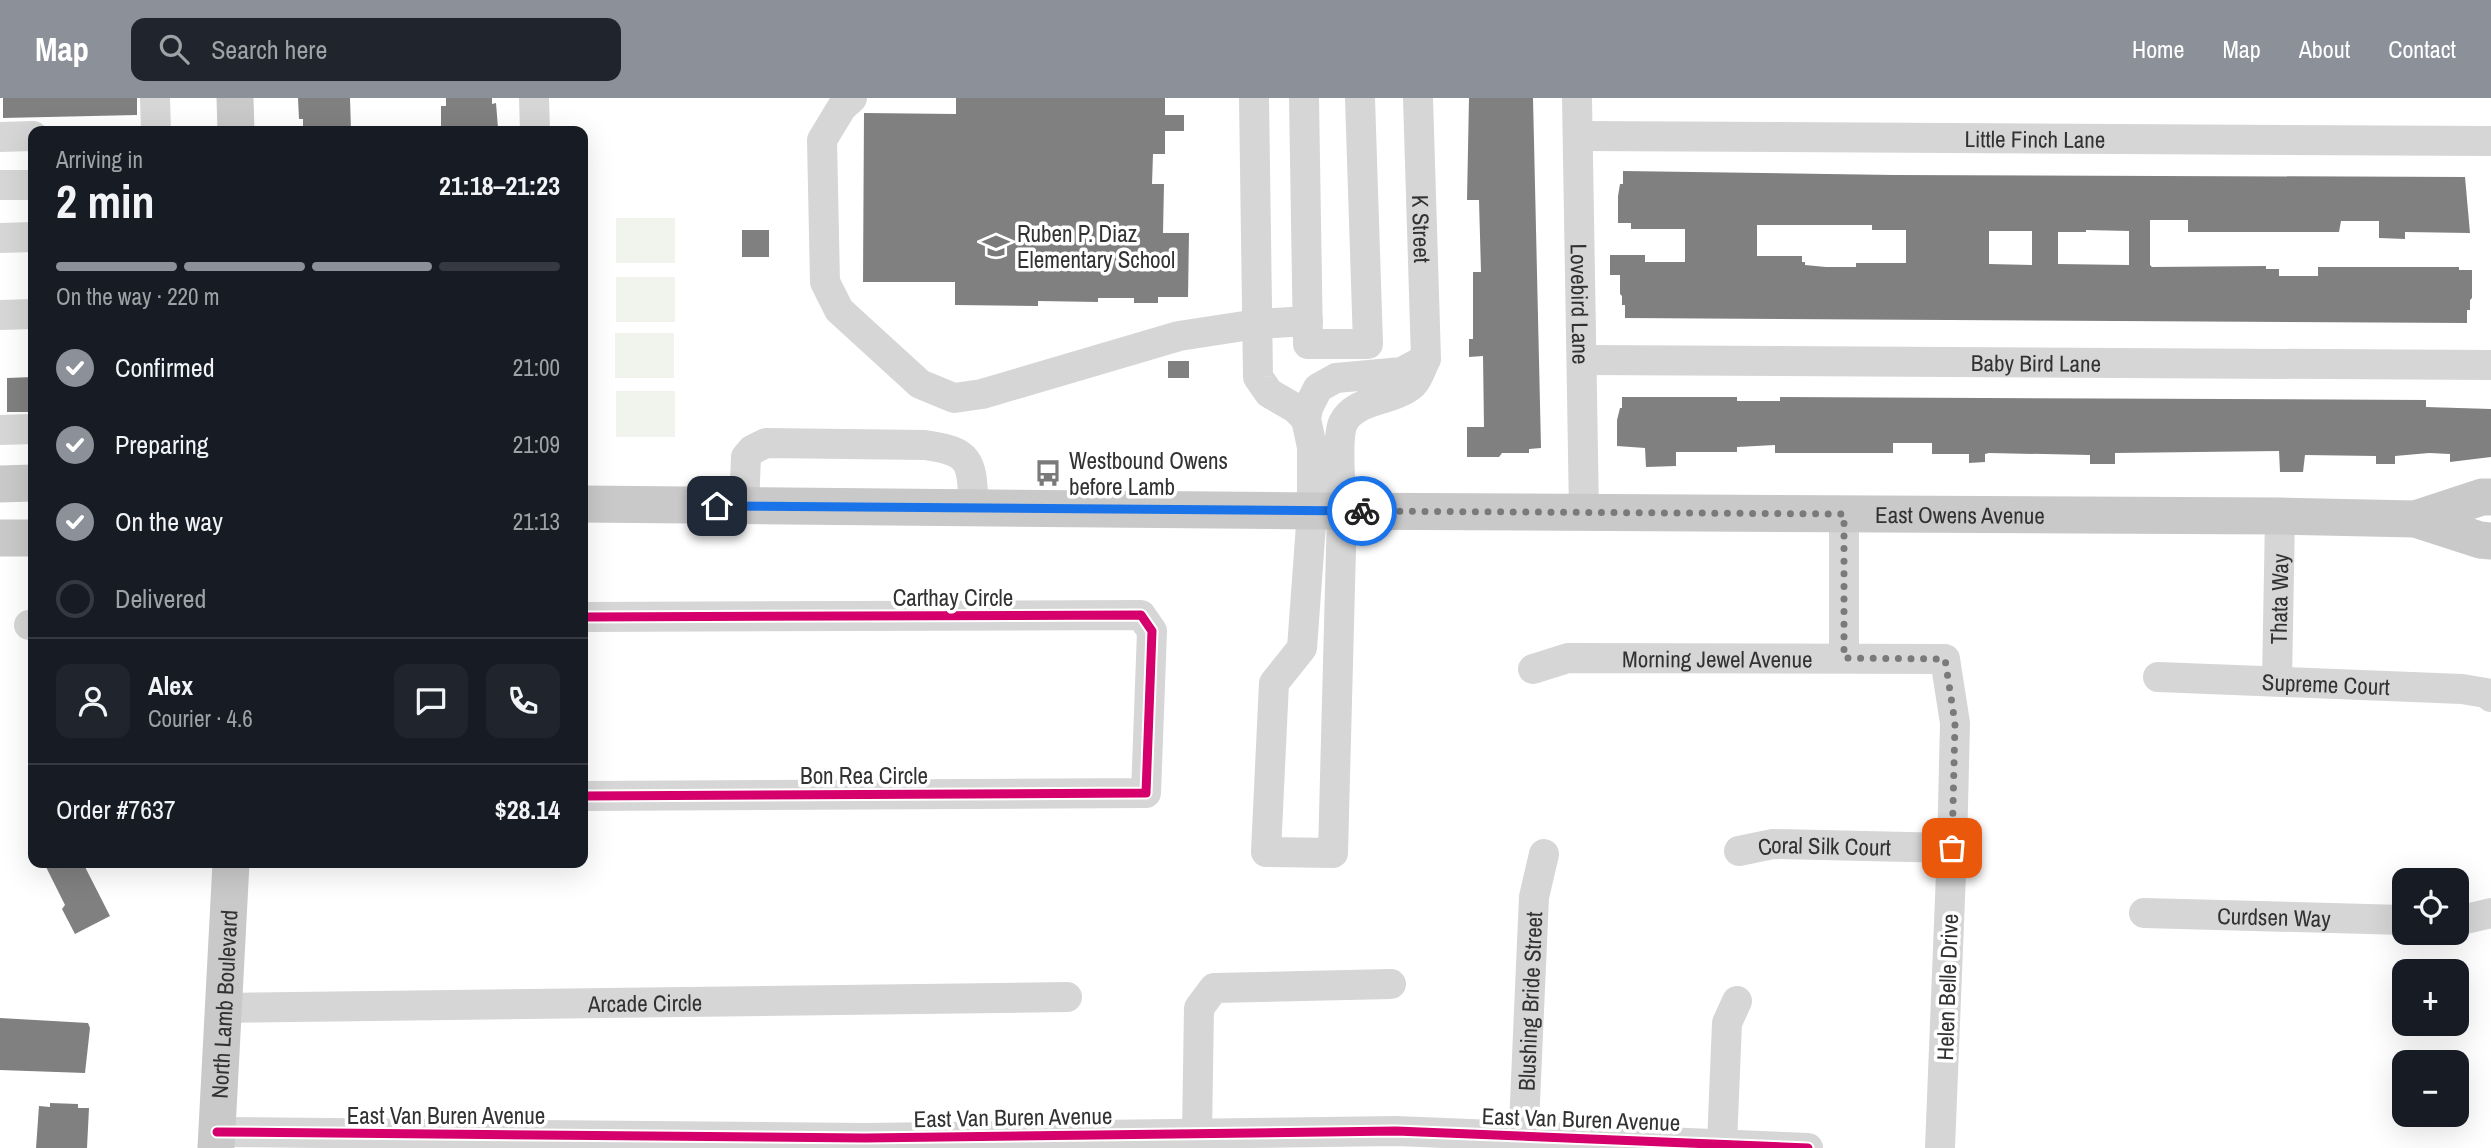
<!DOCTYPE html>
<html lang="en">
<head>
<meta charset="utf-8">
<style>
  body { margin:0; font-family:"Archivo Narrow",sans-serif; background:#20242c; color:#f1f3f6; height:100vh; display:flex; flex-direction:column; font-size:26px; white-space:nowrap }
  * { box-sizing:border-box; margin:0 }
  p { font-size:23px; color:#9ea1a6 }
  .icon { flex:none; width:38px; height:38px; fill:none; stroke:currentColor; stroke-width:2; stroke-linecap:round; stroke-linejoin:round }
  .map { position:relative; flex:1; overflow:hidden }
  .panel { position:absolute; left:28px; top:28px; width:560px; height:742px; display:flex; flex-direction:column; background:#171b24; border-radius:14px; box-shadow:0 7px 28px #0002 }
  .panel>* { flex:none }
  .fabs { position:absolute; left:2392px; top:770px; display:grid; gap:14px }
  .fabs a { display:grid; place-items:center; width:77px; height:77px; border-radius:14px; background:#171b24; box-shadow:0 7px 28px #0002; font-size:35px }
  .pin { position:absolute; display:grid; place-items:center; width:60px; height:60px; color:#fff; margin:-30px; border-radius:14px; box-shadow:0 4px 10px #0006 }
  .courier { position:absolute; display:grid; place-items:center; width:70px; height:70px; margin:-35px; border:5px solid #1a73e8; border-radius:50%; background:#fff; color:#222; box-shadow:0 2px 9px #0007 }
  .summary em { font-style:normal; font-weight:800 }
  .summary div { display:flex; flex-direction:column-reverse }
  .summary { display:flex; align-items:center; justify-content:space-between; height:119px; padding:0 28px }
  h1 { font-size:46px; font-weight:800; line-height:52px }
  .bar { display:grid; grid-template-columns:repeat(4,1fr); gap:10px 7px; align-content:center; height:84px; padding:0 28px }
  .bar i { height:9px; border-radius:5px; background:#363941 }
  .bar .current { background:#8c9099 }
  .bar p { grid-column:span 4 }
  .line { display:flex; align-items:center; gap:18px; padding:0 28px; border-top:2px solid #363941 }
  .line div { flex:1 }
  .round { display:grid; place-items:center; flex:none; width:74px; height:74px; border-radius:14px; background:#20242c }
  ol { padding:0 28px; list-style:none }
  li { display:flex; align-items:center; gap:21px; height:77px }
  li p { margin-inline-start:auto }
  li .icon { padding:7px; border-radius:50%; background:#8c9099; color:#fff; stroke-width:4 }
  li:last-child { color:#9ea1a6 }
  li i { width:38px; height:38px; border:4px solid #363941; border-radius:50% }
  header { display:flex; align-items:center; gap:42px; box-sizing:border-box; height:98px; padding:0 35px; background:#8c9099; color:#fff }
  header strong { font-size:33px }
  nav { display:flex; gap:38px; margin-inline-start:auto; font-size:24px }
  .search { width:490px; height:63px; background:#20242c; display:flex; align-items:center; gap:18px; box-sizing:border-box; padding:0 24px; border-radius:14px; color:#9ea1a6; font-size:26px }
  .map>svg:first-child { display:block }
</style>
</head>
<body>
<header>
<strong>Map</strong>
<div class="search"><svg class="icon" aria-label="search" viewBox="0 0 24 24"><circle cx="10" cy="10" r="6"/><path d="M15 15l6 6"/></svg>Search here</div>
<nav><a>Home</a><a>Map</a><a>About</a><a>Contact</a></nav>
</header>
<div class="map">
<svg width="2491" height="1050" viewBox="0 0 2491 1050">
  <rect width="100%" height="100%" fill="#fff"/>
  <g fill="#f1f4ed">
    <rect x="616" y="120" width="59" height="45"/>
    <rect x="616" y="179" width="59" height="45"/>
    <rect x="615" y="235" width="59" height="45"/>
    <rect x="616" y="293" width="59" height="46"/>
  </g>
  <g fill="#808080" fill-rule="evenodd">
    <polygon points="3,0 137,0 137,17 3,20"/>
    <polygon points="298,0 350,0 351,33 303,33 303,21 299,21"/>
    <polygon points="446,0 492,0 492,6 496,5 498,30 493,30 493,33 441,32 441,8 446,8"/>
    <polygon points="956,0 1165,0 1165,17 1184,17 1184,33 1165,33 1165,56 1153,56 1152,86 1164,86 1163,135 1189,135 1188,199 1158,199 1158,205 1134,205 1134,200 1098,200 1098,204 1038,203 1038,208 955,207 955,184 863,184 864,15 956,16"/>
    <polygon points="1469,0 1533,0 1541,350 1529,351 1529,355 1502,355 1499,359 1467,359 1467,329 1484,329 1483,258 1469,259 1469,241 1473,241 1473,174 1481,174 1479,102 1467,102"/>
    <path d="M1623 73 1894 77 2465 79 2470 135 2405 134V141L2379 140V123H2341L2339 134H2188V122H2150V167L2152 169 2266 168V171H2279V178H2318V169H2459V172H2472V200L2470 202V212H2467V225L1625 220V207H1622V198L1620 196V177H1610V157H1645V164H1685V131H1631V125H1618V98L1620 86H1623ZM1757 127H1872V132H1906V165H1856V169H1826L1805 167V164H1802V158H1757ZM2086 132 2129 133V167L2058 166V134H2086ZM1989 133H2032V167L1989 166Z"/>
    <rect x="742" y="132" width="27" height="27"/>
    <rect x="1168" y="263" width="21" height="17"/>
    <polygon points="33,279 33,296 29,296 29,314 7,314 7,280"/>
    <polygon points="1622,299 1737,299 1737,303 1780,303 1780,299 2426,302 2426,309 2491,311 2491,359 2450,364 2450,356 2429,355 2395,358 2395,366 2376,366 2376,358 2305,357 2303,374 2280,374 2279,353 2115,355 2115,366 2090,366 2090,357 1989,355 1985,356 1985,364 1969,365 1969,356 1932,356 1932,345 1893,345 1893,355 1775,355 1775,347 1737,349 1737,354 1676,354 1676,368 1646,369 1645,350 1617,348 1617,322 1620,310 1622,310"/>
    <polygon points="44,765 83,765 110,818 75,836 62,811 65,807"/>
    <polygon points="0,920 88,925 90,930 85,975 0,972"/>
    <polygon points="50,1005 78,1006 78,1010 89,1010 87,1050 36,1050 39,1008 50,1009"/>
  </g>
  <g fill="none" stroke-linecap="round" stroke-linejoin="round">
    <g stroke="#d6d6d6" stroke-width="30">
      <polyline points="155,0 156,33"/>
      <polyline points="534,0 535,33"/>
      <polyline points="852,0 842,9 822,42 825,184 839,212 920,286 954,300 982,296 1179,238 1257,226 1308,223"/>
      <polyline points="1254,0 1258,279 1269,295 1295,310 1306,321"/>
      <polyline points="1304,0 1308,246 1368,246 1360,0"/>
      <path id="s1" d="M1418 0 1426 261C1422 268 1419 280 1413 286 1393 304 1355 300 1343 325 1336 341 1341 394 1342 413L1333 755 1266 754 1274 585 1302 550 1312 413V349L1306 321 1308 310 1318 290 1336 280 1402 274 1426 261"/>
      <path id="s2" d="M1577 0 1584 415"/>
      <path id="s3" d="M1578 38 2491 43"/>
      <polyline points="0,39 33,38"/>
      <polyline points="0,87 33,87"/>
      <polyline points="0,140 33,139"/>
      <polyline points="0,217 33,216"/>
      <path id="s4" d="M1583 262 2491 267"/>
      <polyline points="0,332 33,331"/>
      <path d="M744 408 746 359 752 352 766 345 925 347C974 354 971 365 974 410"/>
      <polyline points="1844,416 1844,560"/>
      <polyline points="583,519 1141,517 1152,533 1146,695 583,698"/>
      <polyline points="29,527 33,527"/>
      <path id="s5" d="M1533 571 1568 560 1945 561 1955 625 1952 750 1940 1050"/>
      <path id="s6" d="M2158 579 2462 591 2486 595 2491 599"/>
      <path id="s7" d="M2277 583 2280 418"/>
      <path id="s8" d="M1739 753 1773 746 1952 750"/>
      <path id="s9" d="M2144 815 2404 822"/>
      <polyline points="2457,823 2491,815"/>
      <path id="s10" d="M223 910 1067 899"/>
      <polyline points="217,1034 865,1040 1396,1033 1808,1050"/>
      <polyline points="1197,1036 1199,910 1214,890 1391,886"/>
      <polyline points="1722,1046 1727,925 1737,903"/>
      <path id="s11" d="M1523 1050 1534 799 1544 756"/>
    </g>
    <g stroke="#c9c9c9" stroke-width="37">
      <polyline points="235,0 236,33"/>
      <polyline points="0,386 33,385"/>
      <path id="s12" d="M583 406 1312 413 2280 418 2415 421 2480 442 2491 443"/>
      <polyline points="2415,421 2482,399 2491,399"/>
      <polyline points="0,440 33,440"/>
      <path id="s13" d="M216 1050 231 765"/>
    </g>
    <defs>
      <g id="cycleway">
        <polyline points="583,519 1141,517 1152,533 1146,695 583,698"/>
        <polyline points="217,1034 865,1040 1396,1033 1808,1050"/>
      </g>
    </defs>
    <use href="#cycleway" stroke="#fff" stroke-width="13"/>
    <use href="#cycleway" stroke="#d6006c" stroke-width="9"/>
  </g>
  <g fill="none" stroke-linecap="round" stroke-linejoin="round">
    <polyline stroke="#7a7a7a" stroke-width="7" stroke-dasharray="0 12.6" points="1362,413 1844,416 1844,560 1945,561 1955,625 1952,750"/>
    <polyline stroke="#1a73e8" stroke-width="9" points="717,408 1362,413"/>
  </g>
  <defs>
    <symbol id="school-bare" viewBox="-9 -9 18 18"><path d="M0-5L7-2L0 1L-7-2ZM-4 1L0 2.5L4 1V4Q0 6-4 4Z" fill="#7a7a7a" stroke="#fff" stroke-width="2.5" paint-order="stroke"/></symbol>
    <symbol id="bus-bare" viewBox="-9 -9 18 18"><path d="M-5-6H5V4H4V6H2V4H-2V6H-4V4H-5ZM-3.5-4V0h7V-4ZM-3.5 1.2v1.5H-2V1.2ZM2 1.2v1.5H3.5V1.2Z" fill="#7a7a7a" stroke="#fff" stroke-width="2.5" paint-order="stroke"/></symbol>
  </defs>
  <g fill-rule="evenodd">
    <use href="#school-bare" x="977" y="129" width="38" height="38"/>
    <use href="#bus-bare" x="1029" y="356" width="38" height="38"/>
  </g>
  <g text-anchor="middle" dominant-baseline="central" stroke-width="7" stroke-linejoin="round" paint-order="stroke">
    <g font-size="23" fill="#323232" stroke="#fff">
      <text stroke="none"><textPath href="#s3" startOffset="457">Little Finch Lane</textPath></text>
      <text stroke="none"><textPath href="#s1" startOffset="131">K Street</textPath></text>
      <text stroke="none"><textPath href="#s2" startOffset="206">Lovebird Lane</textPath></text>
      <text stroke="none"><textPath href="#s4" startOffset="453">Baby Bird Lane</textPath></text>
      <text stroke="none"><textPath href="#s12" startOffset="1377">East Owens Avenue</textPath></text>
      <text x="953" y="499">Carthay Circle</text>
      <text stroke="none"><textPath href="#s7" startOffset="82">Thata Way</textPath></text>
      <text stroke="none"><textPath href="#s5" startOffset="186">Morning Jewel Avenue</textPath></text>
      <text stroke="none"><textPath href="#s6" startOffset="168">Supreme Court</textPath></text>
      <text x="864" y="677">Bon Rea Circle</text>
      <text stroke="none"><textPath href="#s8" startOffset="86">Coral Silk Court</textPath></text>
      <text stroke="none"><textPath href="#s9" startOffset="130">Curdsen Way</textPath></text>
      <text transform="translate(1947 889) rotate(-88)">Helen Belle Drive</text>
      <text stroke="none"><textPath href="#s11" startOffset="147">Blushing Bride Street</textPath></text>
      <text stroke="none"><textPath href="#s10" startOffset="422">Arcade Circle</textPath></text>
      <text stroke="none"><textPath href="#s13" startOffset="144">North Lamb Boulevard</textPath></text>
      <text x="446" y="1017">East Van Buren Avenue</text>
      <text transform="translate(1013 1019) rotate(-1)">East Van Buren Avenue</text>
      <text transform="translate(1581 1021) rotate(2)">East Van Buren Avenue</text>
    </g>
    <g font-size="23" fill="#323232" stroke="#fff" text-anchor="start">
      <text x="1017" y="135">Ruben P. Diaz<tspan x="1017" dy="26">Elementary School</tspan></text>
      <text x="1069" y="362">Westbound Owens<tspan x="1069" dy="26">before Lamb</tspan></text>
    </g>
  </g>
</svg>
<div class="fabs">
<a><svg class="icon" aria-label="locate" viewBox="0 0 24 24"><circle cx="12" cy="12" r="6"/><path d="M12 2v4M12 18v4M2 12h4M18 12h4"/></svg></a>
<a>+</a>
<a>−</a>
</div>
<div class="pin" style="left:1952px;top:750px;background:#ea580c"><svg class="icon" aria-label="bag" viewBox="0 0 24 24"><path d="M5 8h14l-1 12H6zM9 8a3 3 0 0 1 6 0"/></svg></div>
<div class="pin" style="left:717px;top:408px;background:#1f2937"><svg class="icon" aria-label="home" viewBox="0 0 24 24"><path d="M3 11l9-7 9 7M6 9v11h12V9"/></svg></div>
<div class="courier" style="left:1362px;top:413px"><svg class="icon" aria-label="bike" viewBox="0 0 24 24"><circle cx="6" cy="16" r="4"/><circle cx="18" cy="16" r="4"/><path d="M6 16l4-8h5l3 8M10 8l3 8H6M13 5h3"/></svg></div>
<section class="panel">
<div class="summary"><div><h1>2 min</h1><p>Arriving in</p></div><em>21:18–21:23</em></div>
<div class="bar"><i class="current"></i><i class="current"></i><i class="current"></i><i></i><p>On the way · 220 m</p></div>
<ol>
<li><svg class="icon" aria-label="check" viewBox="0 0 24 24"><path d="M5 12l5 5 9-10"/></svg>Confirmed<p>21:00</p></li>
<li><svg class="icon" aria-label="check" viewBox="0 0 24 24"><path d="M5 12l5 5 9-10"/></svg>Preparing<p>21:09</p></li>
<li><svg class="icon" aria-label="check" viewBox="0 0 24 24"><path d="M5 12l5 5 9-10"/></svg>On the way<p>21:13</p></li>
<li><i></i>Delivered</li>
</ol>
<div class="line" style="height:126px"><a class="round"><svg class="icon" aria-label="person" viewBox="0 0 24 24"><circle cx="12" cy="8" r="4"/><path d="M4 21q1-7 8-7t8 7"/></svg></a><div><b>Alex</b><p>Courier · 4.6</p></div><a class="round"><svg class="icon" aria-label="chat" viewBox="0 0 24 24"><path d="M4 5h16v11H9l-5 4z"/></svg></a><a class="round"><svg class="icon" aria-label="phone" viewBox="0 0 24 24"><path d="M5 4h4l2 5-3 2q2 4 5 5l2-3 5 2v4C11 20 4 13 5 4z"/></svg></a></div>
<div class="line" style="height:91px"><div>Order #7637</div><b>$28.14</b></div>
</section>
</div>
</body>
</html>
